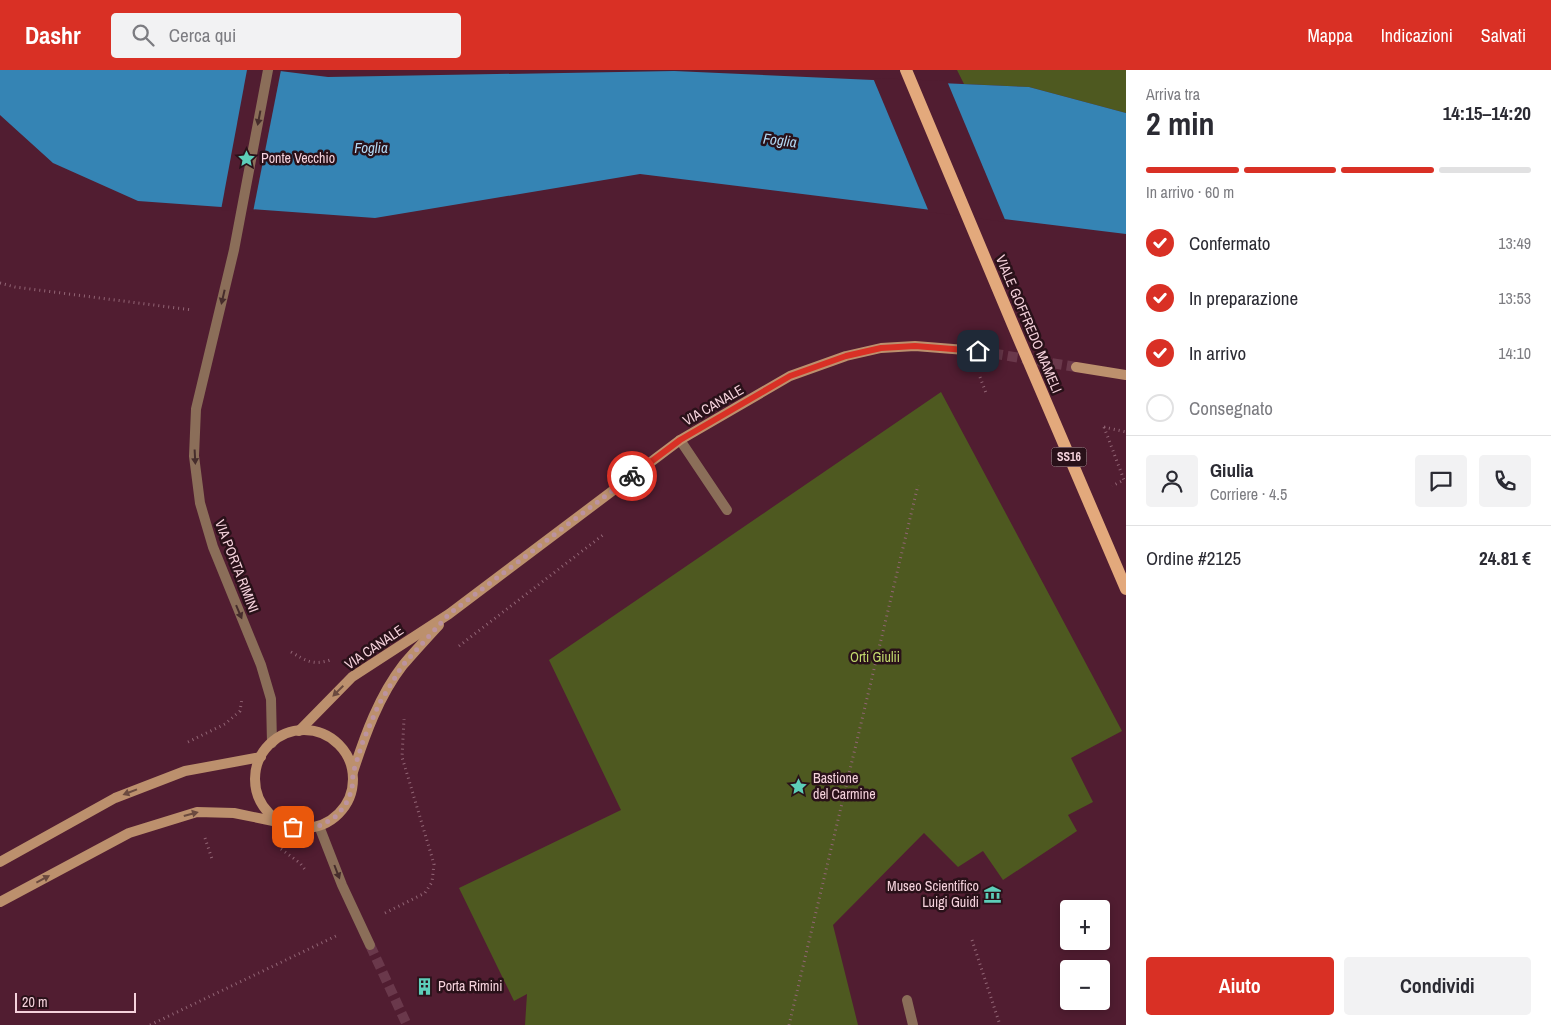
<!DOCTYPE html>
<html lang="it">
<head>
<meta charset="utf-8">
<style>
  body { margin:0; font-family:"Archivo Narrow",sans-serif; background:#f2f2f3; color:#2b2b33; height:100vh; display:flex; flex-direction:column; font-size:19px; white-space:nowrap }
  * { box-sizing:border-box; margin:0 }
  p { font-size:16px; color:#7c7c81 }
  .icon { flex:none; width:28px; height:28px; fill:none; stroke:currentColor; stroke-width:2; stroke-linecap:round; stroke-linejoin:round }
  .map { position:relative; flex:1; overflow:hidden }
  .sheet { display:flex; flex-direction:column; background:#fff; width:425px }
  .sheet>* { flex:none }
  .controls { position:absolute; left:1060px; top:830px; display:grid; gap:10px }
  .controls a { display:grid; place-items:center; width:50px; height:50px; border-radius:5px; background:#fff; box-shadow:0 2px 8px #0003; font-size:25px }
  .scale { position:absolute; left:15px; bottom:12px; width:121px; box-sizing:border-box; padding-left:5px; border:2px solid #f5d2dc; border-top:0; font-size:14px; line-height:18px; white-space:nowrap; color:#f5d2dc; -webkit-text-stroke:4px #291119; paint-order:stroke }
  .pin { position:absolute; display:grid; place-items:center; width:42px; height:42px; color:#fff; margin:-21px; border-radius:10px; box-shadow:0 2px 8px #0006 }
  .courier { position:absolute; display:grid; place-items:center; width:50px; height:50px; margin:-25px; border:4px solid #d93025; border-radius:50%; background:#fff; color:#222; box-shadow:0 1px 6px #0007 }
  .head em { font-style:normal; font-weight:700 }
  .head div { display:flex; flex-direction:column-reverse }
  .head { display:flex; align-items:center; justify-content:space-between; height:85px; padding:0 20px }
  h1 { font-size:32px; font-weight:700; line-height:38px }
  .bar { display:grid; grid-template-columns:repeat(4,1fr); gap:8px 5px; align-content:center; height:60px; padding:0 20px }
  .bar i { height:6px; border-radius:4px; background:#e1e1e2 }
  .bar .on { background:#d93025 }
  .bar p { grid-column:span 4 }
  .line { display:flex; align-items:center; gap:12px; padding:0 20px; border-top:1px solid #e1e1e2 }
  .line div { flex:1 }
  .round { display:grid; place-items:center; flex:none; width:52px; height:52px; border-radius:5px; background:#f2f2f3 }
  ol { padding:0 20px; list-style:none }
  li { display:flex; align-items:center; gap:15px; height:55px }
  li p { margin-inline-start:auto }
  li .icon { padding:5px; border-radius:50%; background:#d93025; color:#fff; stroke-width:4 }
  li:last-child { color:#7c7c81 }
  li i { width:28px; height:28px; border:2px solid #e1e1e2; border-radius:50% }
  .primary-button { display:flex; gap:10px; margin-top:auto; padding:10px 20px }
  .primary-button a { flex:1; height:58px; border-radius:5px; background:#d93025; color:#fff; font-size:20px; font-weight:700; line-height:58px; text-align:center }
  .primary-button a+a { background:#f2f2f3; color:#2b2b33 }
  header { display:flex; align-items:center; gap:30px; box-sizing:border-box; height:70px; padding:0 25px; background:#d93025; color:#fff }
  header strong { font-size:24px }
  nav { display:flex; gap:28px; margin-inline-start:auto; font-size:18px }
  .search { width:350px; height:45px; background:#f2f2f3; display:flex; align-items:center; gap:12px; box-sizing:border-box; padding:0 18px; border-radius:5px; color:#7c7c81; font-size:19px }
  main { display:flex; flex:1; min-height:0 }
  .map>svg:first-child { display:block }
</style>
</head>
<body>
<header>
<strong>Dashr</strong>
<div class="search"><svg class="icon" aria-label="search" viewBox="0 0 24 24"><circle cx="10" cy="10" r="6"/><path d="M15 15l6 6"/></svg>Cerca qui</div>
<nav><a>Mappa</a><a>Indicazioni</a><a>Salvati</a></nav>
</header>
<main>
<div class="map">
<svg width="1126" height="955" viewBox="0 0 1126 955">
  <rect width="100%" height="100%" fill="#511d31"/>
  <g fill="#4e5920">
    <polygon points="957,0 1126,0 1126,43 1029,17 964,14"/>
    <polygon points="941,322 1122,661 1071,688 1093,732 1068,745 1077,761 1003,810 983,781 958,797 924,763 833,855 858,955 525,955 527,924 514,931 459,818 621,740 549,590"/>
  </g>
  <polygon fill="#3584b4" points="0,0 272,0 328,7 674,1 1029,17 1126,43 1126,164 640,104 375,148 138,131 53,93 0,45"/>
  <g fill="#511d31">
    <polygon points="247,0 281,0 253,142 221,140"/>
    <polygon points="873,8 947,11 1006,152 929,142"/>
  </g>
  <g fill="none" stroke-linecap="round" stroke-linejoin="round">
    <polyline stroke="#6a384b" stroke-width="10" stroke-dasharray="10 5" stroke-linecap="butt" points="370,875 407,955"/>
    <polyline stroke="#6a384b" stroke-width="10" stroke-dasharray="10 5" stroke-linecap="butt" points="978,281 1076,297"/>
    <g stroke="#926575" stroke-width="3" stroke-dasharray="1 4" stroke-linecap="butt">
      <polyline points="0,213 15,217 192,240"/>
      <polyline points="980,307 986,323"/>
      <polyline points="1104,357 1124,410 1112,416"/>
      <polyline points="1104,357 1126,362"/>
      <polyline points="459,576 603,465"/>
      <path d="M291 582C305 590 313 596 330 590"/>
      <polyline points="188,672 225,654 240,641 242,628"/>
      <polyline points="205,768 212,789"/>
      <polyline points="281,779 300,793 306,801"/>
      <polyline points="385,843 425,823 432,812 434,794 402,687 404,649"/>
      <polyline points="972,870 1000,955"/>
      <polyline points="150,955 336,866"/>
      <polyline points="789,955 918,415"/>
    </g>
    <polyline stroke="#8b6e59" stroke-width="10" points="680,370 727,440"/>
    <g stroke="#8b6e59" stroke-width="10">
      <polyline points="268,0 234,180 196,339 194,386 200,433 213,477 261,595 271,629 272,673"/>
      <polyline points="319,756 342,815 370,875"/>
      <polyline points="907,930 913,955"/>
    </g>
    <g stroke="#bc906d" stroke-width="10">
      <polyline points="1076,297 1126,305"/>
      <circle cx="304" cy="709" r="49"/>
      <polyline points="299,661 352,607 449,544 680,370 790,306 846,286 881,278 915,276 978,281"/>
      <path d="M353 702C365 665 379 626 403 595 415 581 427 568 439 555"/>
      <polyline points="0,792 115,728 185,701 261,687"/>
      <polyline points="0,832 129,763 197,742 234,743 278,752"/>
    </g>
    <polyline stroke="#e3a97c" stroke-width="12" points="906,0 1013,255 1126,519"/>
  </g>
  <defs><path id="oneway-solid" d="M-6-.8H1V-3.2L6.5 0L1 3.2V.8H-6Z" transform="scale(1.25)"/></defs>
  <g fill="#462d2c">
    <use href="#oneway-solid" transform="translate(259 48) rotate(101)"/>
    <use href="#oneway-solid" transform="translate(223 227) rotate(103)"/>
    <use href="#oneway-solid" transform="translate(195 387) rotate(87)"/>
    <use href="#oneway-solid" transform="translate(239 542) rotate(67)"/>
    <use href="#oneway-solid" transform="translate(337 802) rotate(69)"/>
  </g>
  <g fill="#6b4a3f">
    <use href="#oneway-solid" transform="translate(338 621) rotate(135)"/>
    <use href="#oneway-solid" transform="translate(130 722) rotate(159)"/>
    <use href="#oneway-solid" transform="translate(191 744) rotate(-15)"/>
    <use href="#oneway-solid" transform="translate(43 809) rotate(-28)"/>
  </g>
  <g fill="none" stroke-linecap="round" stroke-linejoin="round">
    <polyline stroke="#bc93a0" stroke-width="5" stroke-dasharray="0 9" points="293,757 306,758 319,756 334,748 345,736 352,720 353,703 363,671 379,634 402,596 449,544 632,406"/>
    <polyline stroke="#d93025" stroke-width="6" points="632,406 680,370 790,306 846,286 881,278 915,276 978,281"/>
  </g>
  <defs>
    <symbol id="sight-bare" viewBox="-9 -9 18 18"><path d="M0-6L1.8-2.2L6-1.7L2.9 1.2L3.7 5.4L0 3.3L-3.7 5.4L-2.9 1.2L-6-1.7L-1.8-2.2Z" fill="#5dceb9" stroke="#291119" stroke-width="2.5" paint-order="stroke"/></symbol>
    <symbol id="museum-bare" viewBox="-9 -9 18 18"><path d="M0-6L6-3V-2H-6V-3ZM-5-1h2V3h-2ZM-1-1h2V3h-2ZM3-1h2V3H3ZM-6 4H6V6H-6Z" fill="#5dceb9" stroke="#291119" stroke-width="2.5" paint-order="stroke"/></symbol>
    <symbol id="building-bare" viewBox="-9 -9 18 18"><path d="M-4-6H4V6H1V3H-1V6H-4ZM-2.5-4.3h1.7v1.8h-1.7ZM.8-4.3h1.7v1.8H.8ZM-2.5-1h1.7V.8h-1.7ZM.8-1h1.7V.8H.8Z" fill="#5dceb9" stroke="#291119" stroke-width="2.5" paint-order="stroke"/></symbol>
  </defs>
  <g fill-rule="evenodd">
    <use href="#sight-bare" x="234" y="76" width="25" height="25"/>
    <use href="#sight-bare" x="786" y="704" width="25" height="25"/>
    <use href="#museum-bare" x="980" y="812" width="25" height="25"/>
    <use href="#building-bare" x="412" y="904" width="25" height="25"/>
  </g>
  <g text-anchor="middle" dominant-baseline="central" stroke-width="5" stroke-linejoin="round" paint-order="stroke">
    <rect fill="#291119" stroke="#b898a2" stroke-width="1" x="1051.5" y="377.5" width="35" height="19" rx="4"/>
    <g font-size="12" font-weight="bold" fill="#f5d2dc">
      <text x="1069" y="387">SS16</text>
    </g>
    <g font-size="14" fill="#f5d2dc" stroke="#291119" text-anchor="start">
      <text x="261" y="88">Ponte Vecchio</text>
      <text x="813" y="708">Bastione<tspan x="813" dy="16">del Carmine</tspan></text>
      <text x="979" y="816" text-anchor="end">Museo Scientifico<tspan x="979" dy="16">Luigi Guidi</tspan></text>
      <text x="438" y="916">Porta Rimini</text>
    </g>
    <g font-size="14" fill="#f5d2dc" stroke="#291119">
      <text transform="translate(1029 254) rotate(67)">VIALE GOFFREDO MAMELI</text>
      <text transform="translate(713 335) rotate(-30)">VIA CANALE</text>
      <text transform="translate(237 496) rotate(69)">VIA PORTA RIMINI</text>
      <text transform="translate(374 577) rotate(-34)">VIA CANALE</text>
    </g>
    <g font-size="14" fill="#c3da6e" stroke="#291119">
      <text x="875" y="587">Orti Giulii</text>
    </g>
    <g font-size="15" font-style="italic" fill="#b2d8f3" stroke="#291119">
      <text transform="translate(780 70) rotate(7)">Foglia</text>
      <text x="371" y="77">Foglia</text>
    </g>
  </g>
</svg>
<div class="controls">
<a>+</a>
<a>−</a>
</div>
<div class="scale">20 m</div>
<div class="pin" style="left:293px;top:757px;background:#ea580c"><svg class="icon" aria-label="bag" viewBox="0 0 24 24"><path d="M5 8h14l-1 12H6zM9 8a3 3 0 0 1 6 0"/></svg></div>
<div class="pin" style="left:978px;top:281px;background:#1f2937"><svg class="icon" aria-label="home" viewBox="0 0 24 24"><path d="M3 11l9-7 9 7M6 9v11h12V9"/></svg></div>
<div class="courier" style="left:632px;top:406px"><svg class="icon" aria-label="bike" viewBox="0 0 24 24"><circle cx="6" cy="16" r="4"/><circle cx="18" cy="16" r="4"/><path d="M6 16l4-8h5l3 8M10 8l3 8H6M13 5h3"/></svg></div>
</div>
<section class="sheet">
<div class="head"><div><h1>2 min</h1><p>Arriva tra</p></div><em>14:15–14:20</em></div>
<div class="bar"><i class="on"></i><i class="on"></i><i class="on"></i><i></i><p>In arrivo · 60 m</p></div>
<ol>
<li><svg class="icon" aria-label="check" viewBox="0 0 24 24"><path d="M5 12l5 5 9-10"/></svg>Confermato<p>13:49</p></li>
<li><svg class="icon" aria-label="check" viewBox="0 0 24 24"><path d="M5 12l5 5 9-10"/></svg>In preparazione<p>13:53</p></li>
<li><svg class="icon" aria-label="check" viewBox="0 0 24 24"><path d="M5 12l5 5 9-10"/></svg>In arrivo<p>14:10</p></li>
<li><i></i>Consegnato</li>
</ol>
<div class="line" style="height:90px"><a class="round"><svg class="icon" aria-label="person" viewBox="0 0 24 24"><circle cx="12" cy="8" r="4"/><path d="M4 21q1-7 8-7t8 7"/></svg></a><div><b>Giulia</b><p>Corriere · 4.5</p></div><a class="round"><svg class="icon" aria-label="chat" viewBox="0 0 24 24"><path d="M4 5h16v11H9l-5 4z"/></svg></a><a class="round"><svg class="icon" aria-label="phone" viewBox="0 0 24 24"><path d="M5 4h4l2 5-3 2q2 4 5 5l2-3 5 2v4C11 20 4 13 5 4z"/></svg></a></div>
<div class="line" style="height:65px"><div>Ordine #2125</div><b>24.81 €</b></div>
<div class="primary-button"><a>Aiuto</a><a>Condividi</a></div>
</section>
</main>
</body>
</html>
